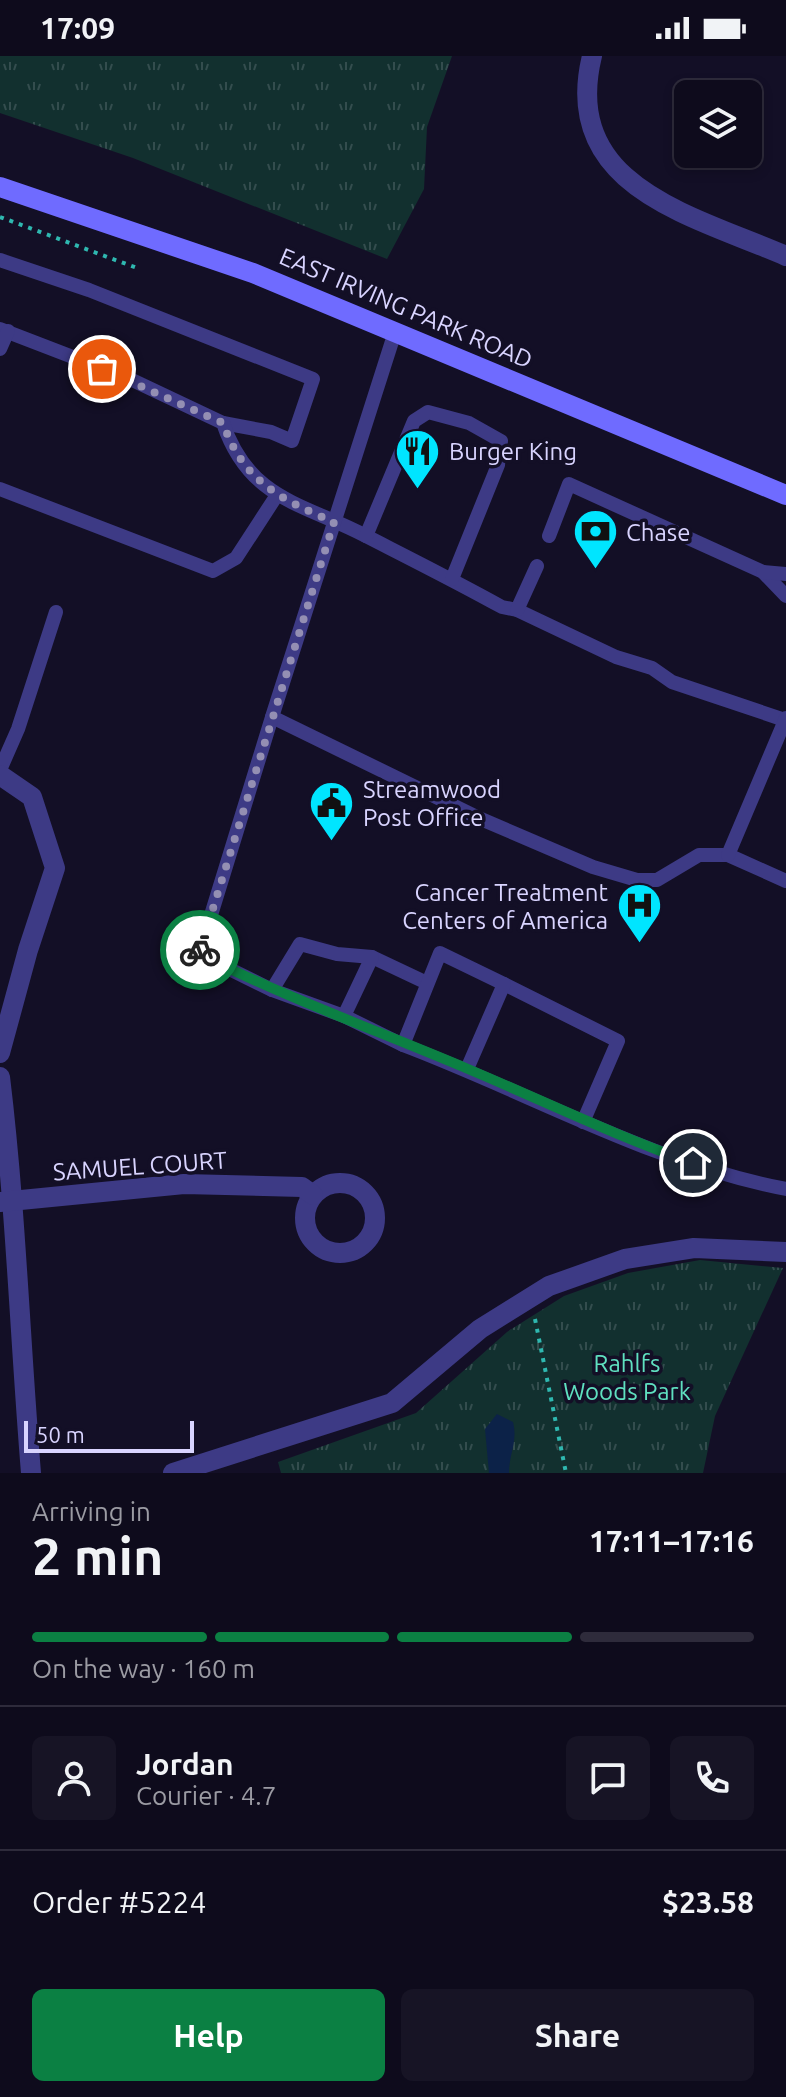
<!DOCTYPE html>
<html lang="en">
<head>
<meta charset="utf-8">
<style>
  body { margin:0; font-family:Ubuntu,sans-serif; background:#171425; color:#f1f3f6; height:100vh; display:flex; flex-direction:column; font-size:30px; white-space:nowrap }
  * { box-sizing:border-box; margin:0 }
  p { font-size:26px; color:#9b9ba3 }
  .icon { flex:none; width:44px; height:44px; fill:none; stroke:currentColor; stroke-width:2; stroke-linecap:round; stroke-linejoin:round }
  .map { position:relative; height:1417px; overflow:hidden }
  .sheet { display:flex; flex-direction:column; background:#0e0b1c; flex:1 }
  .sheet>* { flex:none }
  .tools { position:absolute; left:674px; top:24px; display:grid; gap:16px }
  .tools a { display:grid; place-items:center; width:88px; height:88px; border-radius:12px; background:#0e0b1c; box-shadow:0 4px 12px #0003,0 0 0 2px #2e2b3b; font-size:40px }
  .scale { position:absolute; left:24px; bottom:20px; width:170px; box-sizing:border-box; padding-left:8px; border:4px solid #d9d4ff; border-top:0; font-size:22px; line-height:28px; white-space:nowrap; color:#d9d4ff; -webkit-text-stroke:6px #130f26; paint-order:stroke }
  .pin { position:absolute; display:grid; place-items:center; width:68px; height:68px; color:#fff; margin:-34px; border:4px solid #fff; border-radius:50%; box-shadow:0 2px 8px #0007 }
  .courier { position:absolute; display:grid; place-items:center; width:80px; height:80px; margin:-40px; border:6px solid #0b8043; border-radius:50%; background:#fff; color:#222; box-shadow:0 2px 10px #0007 }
  .summary em { font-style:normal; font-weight:700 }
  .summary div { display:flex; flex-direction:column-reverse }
  .summary { display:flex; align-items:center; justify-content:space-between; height:136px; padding:0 32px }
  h1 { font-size:52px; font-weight:700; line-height:60px }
  .bar { display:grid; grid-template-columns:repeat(4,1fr); gap:12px 8px; align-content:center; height:96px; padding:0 32px }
  .bar i { height:10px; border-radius:6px; background:#2e2b3b }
  .bar .on { background:#0b8043 }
  .bar p { grid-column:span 4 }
  .line { display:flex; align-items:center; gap:20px; padding:0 32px; border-top:2px solid #2e2b3b }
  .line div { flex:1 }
  .round { display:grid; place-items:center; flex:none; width:84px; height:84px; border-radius:12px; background:#171425 }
  .primary-button { display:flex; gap:16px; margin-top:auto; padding:16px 32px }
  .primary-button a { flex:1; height:92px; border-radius:12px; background:#0b8043; color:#fff; font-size:32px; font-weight:700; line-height:92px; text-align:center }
  .primary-button a+a { background:#171425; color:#f1f3f6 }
  .status { display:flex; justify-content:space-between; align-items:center; height:56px; padding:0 40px; background:#0e0b1c; direction:ltr }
  .status svg { height:22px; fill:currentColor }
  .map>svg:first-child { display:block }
</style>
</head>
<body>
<div class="status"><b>17:09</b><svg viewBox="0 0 49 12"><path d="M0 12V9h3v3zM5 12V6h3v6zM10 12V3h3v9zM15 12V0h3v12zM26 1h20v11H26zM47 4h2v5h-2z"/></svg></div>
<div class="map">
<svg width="786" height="1417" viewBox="0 0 786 1417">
  <defs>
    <pattern id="grass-tufts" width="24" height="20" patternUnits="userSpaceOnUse" patternTransform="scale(2)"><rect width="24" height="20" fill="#12302f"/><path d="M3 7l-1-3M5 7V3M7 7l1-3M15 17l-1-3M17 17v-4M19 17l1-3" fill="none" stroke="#344d4e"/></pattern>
  </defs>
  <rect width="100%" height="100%" fill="#130f26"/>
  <g fill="url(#grass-tufts)">
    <polygon points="0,0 452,0 427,71 424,133 387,203 133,102 0,57"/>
    <polygon points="700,1204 783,1212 715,1360 703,1417 281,1417 278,1406 416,1357 507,1276 564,1240 628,1217"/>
  </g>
  <path fill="#0c2248" d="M497 1358 513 1366C518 1386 509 1397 509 1417H489L485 1373Z"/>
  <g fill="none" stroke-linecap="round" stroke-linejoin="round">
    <g stroke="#2fb8b0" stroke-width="4" stroke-dasharray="4 6" stroke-linecap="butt">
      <polyline points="0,161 137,212"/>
      <polyline points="535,1263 566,1417"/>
    </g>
    <g stroke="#3d3a85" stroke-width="14">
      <polyline points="0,204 89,234 313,323 292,385 271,376 223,367"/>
      <path d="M0 273 130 323 223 367C249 444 303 447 366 480 411 503 457 526 502 551L517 554 616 601 652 612 672 626 785 664"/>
      <polyline points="395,276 272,661 481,763 593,811 637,824 657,824 699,799 728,799 786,825"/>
      <polyline points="0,293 8,275"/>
      <polyline points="0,433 213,515 236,502 277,439"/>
      <polyline points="366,480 414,365 428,356 469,367 501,385 498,409 452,523"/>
      <polyline points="549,480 569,428 763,516 786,540"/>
      <polyline points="763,516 786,518"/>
      <polyline points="517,554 537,510"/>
      <polyline points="272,661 199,898 272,934 344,960"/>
      <polyline points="0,714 18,673 56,556"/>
      <polyline points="728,799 786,662"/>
      <polyline points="372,901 427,927"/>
      <polyline points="504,928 618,985 583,1066"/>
      <polyline points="272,934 300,888 337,898 372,901 344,960 403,989 440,897 504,928 467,1013"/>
      <path d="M403 989C530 1037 651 1107 786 1133"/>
    </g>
    <g stroke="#3d3a85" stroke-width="20">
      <path d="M592 0C560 131 692 159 786 200"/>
      <polyline points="0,719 32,741 55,812 28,894 0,997"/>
      <path d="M0 1021C16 1153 20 1284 31 1417"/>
      <circle cx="340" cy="1162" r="35"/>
      <polyline points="0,1146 184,1128 302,1131 313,1139"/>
      <polyline points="173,1417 392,1347 480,1273 549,1230 625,1203 694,1192 786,1196"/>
    </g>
    <polyline stroke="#6f6bff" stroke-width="20" points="0,131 253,217 786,439"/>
  </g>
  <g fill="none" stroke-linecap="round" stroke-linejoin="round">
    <path stroke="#948fb3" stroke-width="8" stroke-dasharray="0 14.4" d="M102 313 223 367C243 425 280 443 334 466L200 894"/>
    <path stroke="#0b8043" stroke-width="10" d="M200 894 199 898C287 942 378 975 468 1013 544 1045 616 1080 693 1107"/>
  </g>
  <defs>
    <symbol id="restaurant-pin" viewBox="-11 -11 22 30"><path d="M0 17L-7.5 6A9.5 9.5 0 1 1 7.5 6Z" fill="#00e5ff" stroke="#130f26"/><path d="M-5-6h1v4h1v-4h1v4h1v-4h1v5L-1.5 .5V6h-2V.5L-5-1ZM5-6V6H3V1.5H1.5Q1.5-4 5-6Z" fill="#111"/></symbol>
    <symbol id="bank-pin" viewBox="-11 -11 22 30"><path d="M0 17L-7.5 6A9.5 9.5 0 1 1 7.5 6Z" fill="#00e5ff" stroke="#130f26"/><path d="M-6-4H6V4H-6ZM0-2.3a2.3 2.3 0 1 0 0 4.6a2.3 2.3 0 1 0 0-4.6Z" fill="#111"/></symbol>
    <symbol id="civic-pin" viewBox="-11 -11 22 30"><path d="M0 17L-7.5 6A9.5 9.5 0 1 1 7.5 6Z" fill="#00e5ff" stroke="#130f26"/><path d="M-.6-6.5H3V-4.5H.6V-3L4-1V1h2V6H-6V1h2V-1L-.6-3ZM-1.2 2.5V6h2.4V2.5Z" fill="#111"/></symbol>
    <symbol id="hospital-pin" viewBox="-11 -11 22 30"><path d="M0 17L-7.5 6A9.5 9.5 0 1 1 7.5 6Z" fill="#00e5ff" stroke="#130f26"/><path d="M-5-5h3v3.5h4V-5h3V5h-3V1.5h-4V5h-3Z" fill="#111"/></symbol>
  </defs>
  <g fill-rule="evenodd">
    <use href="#restaurant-pin" x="392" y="370" width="51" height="69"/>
    <use href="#bank-pin" x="570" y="450" width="51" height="69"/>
    <use href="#civic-pin" x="306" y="722" width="51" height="69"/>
    <use href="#hospital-pin" x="614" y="824" width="51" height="69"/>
  </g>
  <g text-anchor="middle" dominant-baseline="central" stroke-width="7" stroke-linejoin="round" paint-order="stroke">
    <g font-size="24" fill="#d9d4ff" stroke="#130f26">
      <text transform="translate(406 252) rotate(23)">EAST IRVING PARK ROAD</text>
      <text transform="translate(140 1110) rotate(-4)">SAMUEL COURT</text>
    </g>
    <g font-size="24" fill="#d9d4ff" stroke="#130f26" text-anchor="start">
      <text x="449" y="395">Burger King</text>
      <text x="626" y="476">Chase</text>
      <text x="363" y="733">Streamwood<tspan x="363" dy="28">Post Office</tspan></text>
      <text x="608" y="836" text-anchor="end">Cancer Treatment<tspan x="608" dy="28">Centers of America</tspan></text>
    </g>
    <g font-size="24" fill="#5fe0c0" stroke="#130f26">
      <text x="627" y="1307">Rahlfs<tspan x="627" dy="28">Woods Park</tspan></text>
    </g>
  </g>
</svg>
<div class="tools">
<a><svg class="icon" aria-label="layers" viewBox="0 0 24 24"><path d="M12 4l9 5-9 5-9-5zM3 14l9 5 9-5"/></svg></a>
</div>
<div class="scale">50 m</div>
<div class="pin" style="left:102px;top:313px;background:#ea580c"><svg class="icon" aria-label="bag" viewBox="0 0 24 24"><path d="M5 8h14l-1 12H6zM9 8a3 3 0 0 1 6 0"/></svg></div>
<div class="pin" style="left:693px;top:1107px;background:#1f2937"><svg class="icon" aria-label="home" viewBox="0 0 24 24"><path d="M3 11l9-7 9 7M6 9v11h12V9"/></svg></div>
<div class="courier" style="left:200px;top:894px"><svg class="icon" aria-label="bike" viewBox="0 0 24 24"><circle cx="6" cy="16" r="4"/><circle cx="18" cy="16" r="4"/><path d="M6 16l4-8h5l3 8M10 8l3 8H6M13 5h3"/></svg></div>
</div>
<section class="sheet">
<div class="summary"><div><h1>2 min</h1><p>Arriving in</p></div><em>17:11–17:16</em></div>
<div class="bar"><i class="on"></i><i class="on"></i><i class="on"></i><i></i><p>On the way · 160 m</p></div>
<div class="line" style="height:144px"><a class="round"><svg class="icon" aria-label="person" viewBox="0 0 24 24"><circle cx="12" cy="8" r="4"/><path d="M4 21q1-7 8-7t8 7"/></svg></a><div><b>Jordan</b><p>Courier · 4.7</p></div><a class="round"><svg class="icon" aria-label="chat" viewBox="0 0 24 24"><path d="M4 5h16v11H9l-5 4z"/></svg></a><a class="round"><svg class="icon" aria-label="phone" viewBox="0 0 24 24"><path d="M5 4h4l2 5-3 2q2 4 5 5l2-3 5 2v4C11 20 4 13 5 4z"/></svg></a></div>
<div class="line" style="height:104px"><div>Order #5224</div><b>$23.58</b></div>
<div class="primary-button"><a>Help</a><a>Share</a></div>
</section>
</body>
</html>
